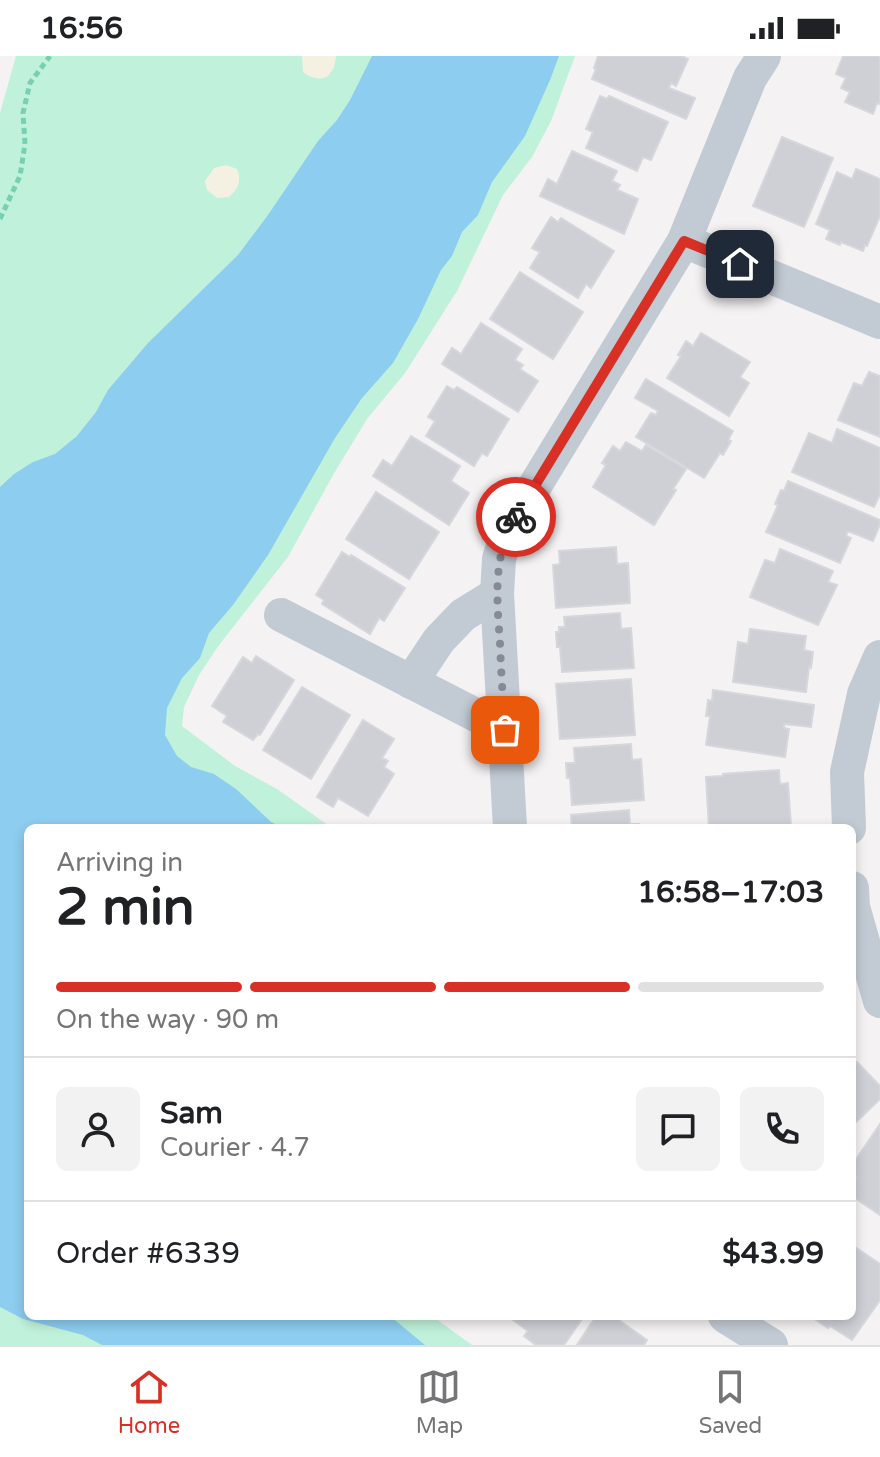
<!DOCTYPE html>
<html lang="en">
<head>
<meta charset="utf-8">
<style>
  body { margin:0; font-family:"Varela Round",sans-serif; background:#f2f2f2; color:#202124; height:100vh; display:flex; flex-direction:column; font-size:30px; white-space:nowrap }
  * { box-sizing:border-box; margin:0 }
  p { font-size:26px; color:#757577 }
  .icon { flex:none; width:44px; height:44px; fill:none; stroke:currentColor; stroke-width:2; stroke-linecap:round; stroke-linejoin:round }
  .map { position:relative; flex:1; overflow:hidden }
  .panel { position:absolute; left:24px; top:768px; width:832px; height:496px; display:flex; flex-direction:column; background:#fff; border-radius:12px; box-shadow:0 4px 12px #0003 }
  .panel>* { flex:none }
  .pin { position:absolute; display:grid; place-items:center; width:68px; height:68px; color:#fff; margin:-34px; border-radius:16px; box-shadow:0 4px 12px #0006 }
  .courier { position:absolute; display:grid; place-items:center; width:80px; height:80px; margin:-40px; border:6px solid #d93025; border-radius:50%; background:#fff; color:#222; box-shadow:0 2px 10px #0007 }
  .overview em { font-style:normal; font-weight:700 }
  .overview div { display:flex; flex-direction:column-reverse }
  .overview { display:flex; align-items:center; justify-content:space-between; height:136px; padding:0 32px }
  h1 { font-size:52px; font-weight:700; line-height:60px }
  .bar { display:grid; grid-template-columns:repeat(4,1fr); gap:12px 8px; align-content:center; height:96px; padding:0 32px }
  .bar i { height:10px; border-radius:6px; background:#e0e0e0 }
  .bar .active { background:#d93025 }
  .bar p { grid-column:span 4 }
  .line { display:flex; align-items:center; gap:20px; padding:0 32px; border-top:2px solid #e0e0e0 }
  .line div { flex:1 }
  .round { display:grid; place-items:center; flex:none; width:84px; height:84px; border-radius:12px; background:#f2f2f2 }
  .status { display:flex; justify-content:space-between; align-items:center; height:56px; padding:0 40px; background:#fff; direction:ltr }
  .status svg { height:22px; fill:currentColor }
  .dock { display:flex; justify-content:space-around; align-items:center; height:112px; border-top:2px solid #e0e0e0; background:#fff; font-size:22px; color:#757577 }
  .dock a { display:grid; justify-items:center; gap:4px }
  .dock .active { color:#d93025 }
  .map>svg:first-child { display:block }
</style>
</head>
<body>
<div class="status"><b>16:56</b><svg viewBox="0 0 49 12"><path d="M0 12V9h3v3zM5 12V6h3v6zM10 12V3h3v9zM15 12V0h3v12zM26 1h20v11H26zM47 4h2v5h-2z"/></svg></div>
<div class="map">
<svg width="880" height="1289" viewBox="0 0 880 1289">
  <rect width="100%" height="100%" fill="#f4f2f2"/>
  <polygon fill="#c0f1da" points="16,0 575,0 551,65 532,101 503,139 457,235 405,317 367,363 333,419 288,501 219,589 199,619 184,651 182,670 235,710 277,733 332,772 28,772 28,1260 432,1260 472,1289 0,1289 0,57"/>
  <g fill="#f4f1e3">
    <path d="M302 0H336L334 12 328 20C319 25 311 22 303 16Z"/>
    <path d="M226 109 237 113C242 125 238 133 229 141L217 142 207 134 205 125 214 112Z"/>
  </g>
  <polygon fill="#8dcdef" points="372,0 559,0 550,24 525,80 492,126 478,159 462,176 452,200 441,214 418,263 393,307 362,342 335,382 268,499 233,549 209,577 200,602 182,622 167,652 165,679 177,700 191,711 214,718 236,733 271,766 284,772 28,772 28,1260 390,1260 425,1289 102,1289 83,1279 23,1263 0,1251 0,431 14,418 33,406 55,398 77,380 96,356 108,334 148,287 238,199 268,159 318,85 337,64 350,44"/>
  <g fill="#ced0d6" stroke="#d5d7dd" stroke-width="2">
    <polygon points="598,0 682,0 688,3 676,30 671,27 669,32 695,42 686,63 592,23 596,13 594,12"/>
    <polygon points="843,0 880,0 880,48 877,47 873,58 845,46 850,36 841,32 846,22 836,18"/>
    <polygon points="600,40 607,43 609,40 668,66 651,104 643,101 637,115 586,92 593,76 586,73"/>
    <polygon points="782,81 833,102 804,171 753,150"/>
    <polygon points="572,95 617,115 612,125 620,129 617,134 638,143 624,178 540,140 548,123 557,128"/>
    <polygon points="856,113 880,123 880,160 867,190 865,189 863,195 841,186 840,189 826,183 830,174 816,168 837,116 852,123"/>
    <polygon points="551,161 558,166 561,162 614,195 591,232 586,228 578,242 530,212 540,196 532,192"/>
    <polygon points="520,216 583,256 553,303 490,263"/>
    <polygon points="481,267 522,293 515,304 523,309 520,313 538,325 518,356 442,308 452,292 461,298"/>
    <polygon points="701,277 750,306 740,321 749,327 729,360 667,322 681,300 678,299 686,285 693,290"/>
    <polygon points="869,316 880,320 880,381 838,364 854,327 862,330"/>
    <polygon points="646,323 733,375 728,384 731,385 723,399 720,397 704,422 636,381 651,357 656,359 658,355 635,342"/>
    <polygon points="447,330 454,334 457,331 509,363 487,400 482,397 474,410 426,380 435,365 428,361"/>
    <polygon points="837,373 880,392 880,438 874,451 792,416 809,377 832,387"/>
    <polygon points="411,380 460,410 451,425 469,437 449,469 373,420 383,404 392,410"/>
    <polygon points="626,386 642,395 646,389 686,413 673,433 676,434 654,469 593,431 606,409 602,407 613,390 620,395"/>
    <polygon points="788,425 880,464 880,468 873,485 848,475 846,480 851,482 840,507 766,476 778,449 775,448 781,434 784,435"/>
    <polygon points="376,436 439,476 409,523 346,483"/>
    <polygon points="616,491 617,508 628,507 630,547 556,552 553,509 560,508 559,495"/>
    <polygon points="780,493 833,515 828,526 837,529 818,569 750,541 765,504 775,507"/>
    <polygon points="342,496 350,501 351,499 405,532 384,565 379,562 370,578 322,548 324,544 316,539"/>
    <polygon points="620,557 621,573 631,572 634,612 562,616 560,591 557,591 556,576 559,576 559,571 565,571 564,561"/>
    <polygon points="750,573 806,580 804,594 813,596 811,612 809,611 806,636 733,626 738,586 748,588"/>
    <polygon points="256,600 294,624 260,679 258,678 253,684 223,666 227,660 212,650 243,601 252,607"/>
    <polygon points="631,623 635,679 560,683 556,628"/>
    <polygon points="302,631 350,659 311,723 263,694"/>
    <polygon points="713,634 814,649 811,671 784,668 784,672 789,673 785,701 706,689 710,660 706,660 708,644 712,645"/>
    <polygon points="363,664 394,683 382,702 388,705 384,711 394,718 368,760 338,742 333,751 317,741"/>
    <polygon points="631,688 632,704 641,703 644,744 572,749 570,722 567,722 566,707 575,707 574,692"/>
    <polygon points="779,714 780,728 788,727 791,770 709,772 706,721 723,720 723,718"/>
    <polygon points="629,754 630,768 639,768 639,772 572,772 571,759"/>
    <polygon points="857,1006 880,1030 880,1043 852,1070 852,1008 853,1009"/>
    <polygon points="880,1068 880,1159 852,1140 852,1129 857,1122 852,1118 852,1109"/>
    <polygon points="852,1189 880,1208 880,1244 852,1284 830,1270 828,1272 816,1264 818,1260 852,1260"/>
    <polygon points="515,1260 584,1260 564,1289 536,1289 524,1280 528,1275 513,1264"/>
    <polygon points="596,1260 623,1260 620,1265 647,1284 644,1289 577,1289"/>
  </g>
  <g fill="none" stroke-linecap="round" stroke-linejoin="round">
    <polyline stroke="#77d0b1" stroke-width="5" stroke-dasharray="6 4" stroke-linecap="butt" points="0,163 20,120 25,88 23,57 30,27 50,0"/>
    <g stroke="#c2cad3" stroke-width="34">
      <polyline points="684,185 880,266"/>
      <polyline points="281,559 505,674"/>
      <polyline points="411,626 439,584 463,559 497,538"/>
      <polyline points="510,772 497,538 499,503 508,474 684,185 750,22 764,0"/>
      <polyline points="849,772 847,716 864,638 880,601"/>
      <polyline points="852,832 853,851 880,945"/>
      <polyline points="725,1260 771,1289"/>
    </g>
  </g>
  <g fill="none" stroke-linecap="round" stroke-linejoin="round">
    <path stroke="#858a93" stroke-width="8" stroke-dasharray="0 14.4" d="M505 674C503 645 501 616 500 587 497 544 492 500 516 461"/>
    <polyline stroke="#d93025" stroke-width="10" points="516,461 684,185 740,208"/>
  </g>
</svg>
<div class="pin" style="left:505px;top:674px;background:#ea580c"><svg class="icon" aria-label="bag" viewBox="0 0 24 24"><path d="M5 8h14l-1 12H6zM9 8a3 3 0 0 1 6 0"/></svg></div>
<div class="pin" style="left:740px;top:208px;background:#1f2937"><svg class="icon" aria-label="home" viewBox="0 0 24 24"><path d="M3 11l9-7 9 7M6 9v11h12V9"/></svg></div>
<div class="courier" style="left:516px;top:461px"><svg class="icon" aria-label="bike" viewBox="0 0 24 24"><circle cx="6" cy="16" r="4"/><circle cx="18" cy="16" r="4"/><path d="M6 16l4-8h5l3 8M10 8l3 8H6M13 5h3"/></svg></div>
<section class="panel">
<div class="overview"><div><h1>2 min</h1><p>Arriving in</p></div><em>16:58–17:03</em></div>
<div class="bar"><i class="active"></i><i class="active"></i><i class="active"></i><i></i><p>On the way · 90 m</p></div>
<div class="line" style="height:144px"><a class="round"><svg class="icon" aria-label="person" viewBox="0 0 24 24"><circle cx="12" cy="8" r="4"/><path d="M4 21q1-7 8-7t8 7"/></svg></a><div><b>Sam</b><p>Courier · 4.7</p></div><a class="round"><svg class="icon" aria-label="chat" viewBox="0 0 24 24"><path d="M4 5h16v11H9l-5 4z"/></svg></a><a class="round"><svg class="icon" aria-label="phone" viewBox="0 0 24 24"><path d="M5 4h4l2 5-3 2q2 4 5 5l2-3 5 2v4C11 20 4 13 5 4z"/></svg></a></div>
<div class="line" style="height:104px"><div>Order #6339</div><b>$43.99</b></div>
</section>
</div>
<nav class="dock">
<a class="active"><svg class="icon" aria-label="home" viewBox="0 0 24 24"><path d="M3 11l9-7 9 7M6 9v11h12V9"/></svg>Home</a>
<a><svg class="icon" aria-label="map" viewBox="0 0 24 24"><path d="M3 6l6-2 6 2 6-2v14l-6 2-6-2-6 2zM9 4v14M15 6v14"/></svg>Map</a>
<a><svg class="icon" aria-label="saved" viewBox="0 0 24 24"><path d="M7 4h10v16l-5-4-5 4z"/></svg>Saved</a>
</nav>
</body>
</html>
